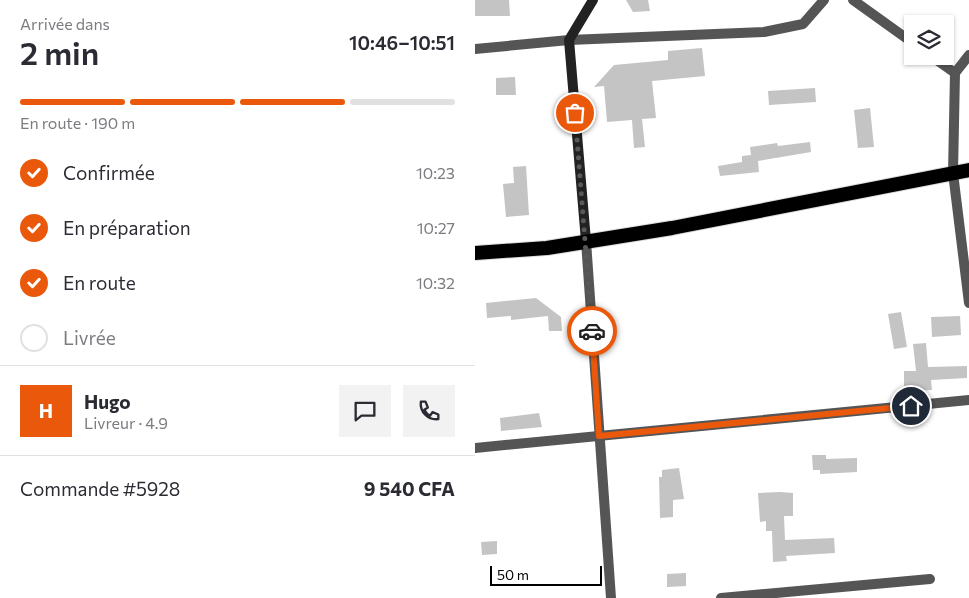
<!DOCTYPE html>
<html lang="fr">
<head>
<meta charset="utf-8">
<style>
  body { margin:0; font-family:Commissioner,sans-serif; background:#f2f2f3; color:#2b2b33; height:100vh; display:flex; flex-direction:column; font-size:19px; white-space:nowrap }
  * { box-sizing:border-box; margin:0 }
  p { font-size:16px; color:#7c7c81 }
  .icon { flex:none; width:28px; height:28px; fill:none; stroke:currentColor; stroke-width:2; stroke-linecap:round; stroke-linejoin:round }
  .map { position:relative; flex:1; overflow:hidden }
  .details { display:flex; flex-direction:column; background:#fff; width:475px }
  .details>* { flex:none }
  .tools { position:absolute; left:429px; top:15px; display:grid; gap:10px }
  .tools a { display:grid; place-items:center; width:50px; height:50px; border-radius:0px; background:#fff; box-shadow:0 1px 4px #0004; font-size:25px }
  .scale { position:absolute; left:15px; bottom:12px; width:112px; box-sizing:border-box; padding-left:5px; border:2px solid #000; border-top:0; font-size:14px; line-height:18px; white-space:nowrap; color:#000; -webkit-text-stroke:4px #fff; paint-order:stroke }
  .pin { position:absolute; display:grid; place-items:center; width:42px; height:42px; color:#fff; margin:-21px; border:2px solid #fff; border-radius:50%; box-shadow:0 1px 5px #0007 }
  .courier { position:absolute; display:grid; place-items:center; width:50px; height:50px; margin:-25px; border:4px solid #ea580c; border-radius:50%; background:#fff; color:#222; box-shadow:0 1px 6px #0007 }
  .headline em { font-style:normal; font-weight:600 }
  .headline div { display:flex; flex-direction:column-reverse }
  .headline { display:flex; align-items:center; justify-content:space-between; height:85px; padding:0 20px }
  h1 { font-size:32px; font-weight:600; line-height:38px }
  .bar { display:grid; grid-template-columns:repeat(4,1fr); gap:8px 5px; align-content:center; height:60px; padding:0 20px }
  .bar i { height:6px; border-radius:4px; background:#e1e1e2 }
  .bar .active { background:#ea580c }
  .bar p { grid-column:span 4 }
  .line { display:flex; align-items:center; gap:12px; padding:0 20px; border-top:1px solid #e1e1e2 }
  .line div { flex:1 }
  .round { display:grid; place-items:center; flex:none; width:52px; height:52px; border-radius:0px; background:#f2f2f3 }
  ol { padding:0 20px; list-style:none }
  li { display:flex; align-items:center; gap:15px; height:55px }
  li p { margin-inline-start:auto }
  li .icon { padding:5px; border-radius:50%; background:#ea580c; color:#fff; stroke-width:4 }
  li:last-child { color:#7c7c81 }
  li i { width:28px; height:28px; border:2px solid #e1e1e2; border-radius:50% }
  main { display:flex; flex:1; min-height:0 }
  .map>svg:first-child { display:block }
</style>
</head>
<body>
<main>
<section class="details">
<div class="headline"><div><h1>2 min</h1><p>Arrivée dans</p></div><em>10:46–10:51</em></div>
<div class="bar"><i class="active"></i><i class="active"></i><i class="active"></i><i></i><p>En route · 190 m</p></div>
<ol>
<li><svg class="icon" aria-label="check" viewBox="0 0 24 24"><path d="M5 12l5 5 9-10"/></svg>Confirmée<p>10:23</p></li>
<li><svg class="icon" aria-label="check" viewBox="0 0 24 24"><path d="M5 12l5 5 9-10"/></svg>En préparation<p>10:27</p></li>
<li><svg class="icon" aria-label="check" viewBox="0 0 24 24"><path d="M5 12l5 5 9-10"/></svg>En route<p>10:32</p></li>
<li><i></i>Livrée</li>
</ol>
<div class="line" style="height:90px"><b class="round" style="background:#ea580c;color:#fff">H</b><div><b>Hugo</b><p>Livreur · 4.9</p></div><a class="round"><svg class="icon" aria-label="chat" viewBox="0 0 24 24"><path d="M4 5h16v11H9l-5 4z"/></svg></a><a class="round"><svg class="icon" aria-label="phone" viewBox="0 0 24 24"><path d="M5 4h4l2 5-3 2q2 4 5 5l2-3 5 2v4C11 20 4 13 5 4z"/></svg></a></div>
<div class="line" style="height:65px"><div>Commande #5928</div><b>9 540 CFA</b></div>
</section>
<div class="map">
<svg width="494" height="598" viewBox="0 0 494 598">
  <rect width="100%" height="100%" fill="#fff"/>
  <g fill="#c4c4c4">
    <polygon points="0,0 34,0 35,16 0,16"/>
    <polygon points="151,0 173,0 175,11 158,12"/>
    <polygon points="227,48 230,76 177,81 181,118 167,119 170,147 159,148 157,120 132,122 129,86 119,87 139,65 193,60 193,51"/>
    <polygon points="40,77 41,95 21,95 21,78"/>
    <polygon points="340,88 341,102 294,105 293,91"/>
    <polygon points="395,108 399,147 383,148 379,110"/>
    <polygon points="335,142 336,152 283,161 284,172 245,176 243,166 267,162 267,156 276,155 275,147 302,143 303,146"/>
    <polygon points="51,166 54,215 31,217 28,184 39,183 38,167"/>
    <polygon points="61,298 86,317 87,331 74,331 73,316 36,320 36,316 12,318 11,303"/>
    <polygon points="426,312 432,347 419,349 413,314"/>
    <polygon points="485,316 486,335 457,337 456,317"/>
    <polygon points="451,343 453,367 492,366 492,378 456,380 457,390 429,391 429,371 441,371 438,344"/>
    <polygon points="64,413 67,427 26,431 25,418"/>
    <polygon points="337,455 351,455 351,459 382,458 382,472 345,474 345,470 338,470"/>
    <polygon points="204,468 209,499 198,500 198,517 185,518 184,477 187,477 187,470"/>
    <polygon points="305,492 318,493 318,516 309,516 310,540 359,538 360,553 311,556 312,561 298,562 297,531 291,531 291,521 285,522 283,493"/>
    <polygon points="22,541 22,554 7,555 6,542"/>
    <polygon points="211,573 211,586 192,587 192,574"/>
  </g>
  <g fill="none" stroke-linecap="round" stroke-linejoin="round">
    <defs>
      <polyline id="trunk" points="0,253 72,248 197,228 494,170"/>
    </defs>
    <use href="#trunk" stroke="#dbdbdb" stroke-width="16"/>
    <g stroke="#555" stroke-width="10">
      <polyline points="378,0 438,43"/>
      <polyline points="0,49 94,40 289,32 328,24 349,0"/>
      <polyline points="456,56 480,73 478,173 494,303"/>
      <polyline points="480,73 494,55"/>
      <polyline points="111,241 136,598"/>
      <polyline points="0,448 494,400"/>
      <polyline points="246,598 455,579"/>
    </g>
    <polyline stroke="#222" stroke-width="10" points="111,241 94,40 118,0"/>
    <use href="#trunk" stroke="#000" stroke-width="14"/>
  </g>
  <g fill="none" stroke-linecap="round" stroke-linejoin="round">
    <polyline stroke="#595959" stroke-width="5" stroke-dasharray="0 9" points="100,113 117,331"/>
    <polyline stroke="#ea580c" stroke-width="6" points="117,331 124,436 436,406"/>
  </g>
</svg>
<div class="tools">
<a><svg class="icon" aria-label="layers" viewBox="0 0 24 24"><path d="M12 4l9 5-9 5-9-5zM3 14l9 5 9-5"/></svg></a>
</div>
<div class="scale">50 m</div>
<div class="pin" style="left:100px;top:113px;background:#ea580c"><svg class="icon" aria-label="bag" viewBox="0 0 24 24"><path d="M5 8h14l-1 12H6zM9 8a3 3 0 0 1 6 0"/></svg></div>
<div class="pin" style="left:436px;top:406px;background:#1f2937"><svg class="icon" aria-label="home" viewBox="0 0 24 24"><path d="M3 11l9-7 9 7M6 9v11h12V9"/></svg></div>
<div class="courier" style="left:117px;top:331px"><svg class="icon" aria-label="car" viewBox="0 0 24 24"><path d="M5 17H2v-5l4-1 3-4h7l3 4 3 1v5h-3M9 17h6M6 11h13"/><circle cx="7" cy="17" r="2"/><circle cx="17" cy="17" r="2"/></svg></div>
</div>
</main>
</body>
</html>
